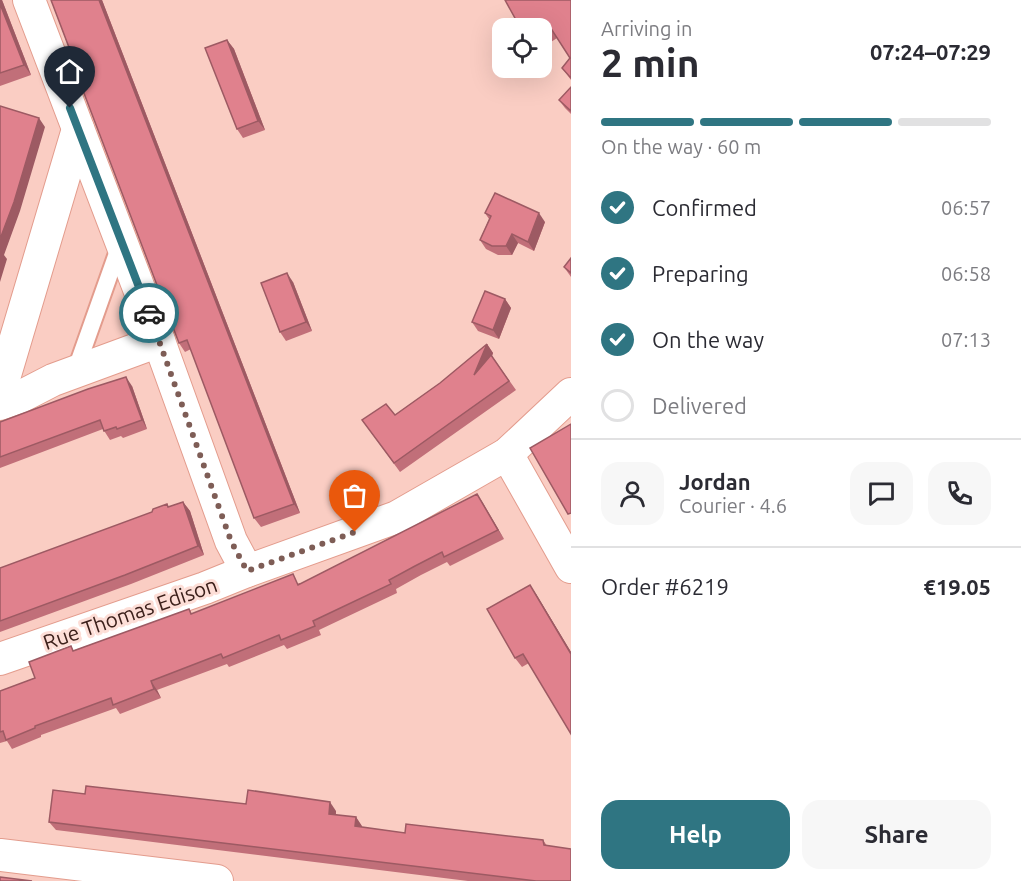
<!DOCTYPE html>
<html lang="en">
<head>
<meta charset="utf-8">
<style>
  body { margin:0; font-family:Ubuntu,sans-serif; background:#f7f7f7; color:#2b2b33; height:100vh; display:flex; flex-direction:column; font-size:22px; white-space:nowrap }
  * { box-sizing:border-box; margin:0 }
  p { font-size:20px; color:#7c7c81 }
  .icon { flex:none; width:33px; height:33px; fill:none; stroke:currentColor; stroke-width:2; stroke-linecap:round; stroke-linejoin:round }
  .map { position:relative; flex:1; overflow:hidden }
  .drawer { display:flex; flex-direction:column; background:#fff; width:450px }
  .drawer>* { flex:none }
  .fabs { position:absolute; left:492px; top:18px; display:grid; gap:12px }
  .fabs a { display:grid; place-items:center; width:60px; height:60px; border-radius:12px; background:#fff; box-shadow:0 6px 24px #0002; font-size:30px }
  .pin { position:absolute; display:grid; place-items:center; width:51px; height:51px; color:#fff; margin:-62px -26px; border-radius:50% 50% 50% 0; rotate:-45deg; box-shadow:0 0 6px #0007 }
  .pin .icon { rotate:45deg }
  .courier { position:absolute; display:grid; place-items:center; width:60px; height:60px; margin:-30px; border:4px solid #2f7582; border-radius:50%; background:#fff; color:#222; box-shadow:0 2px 8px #0007 }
  .headline em { font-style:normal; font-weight:700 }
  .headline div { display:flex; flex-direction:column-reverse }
  .headline { display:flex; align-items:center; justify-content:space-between; height:102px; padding:0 30px }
  h1 { font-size:39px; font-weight:700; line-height:45px }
  .bar { display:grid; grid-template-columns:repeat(4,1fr); gap:9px 6px; align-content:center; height:72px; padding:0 30px }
  .bar i { height:8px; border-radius:4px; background:#e1e1e2 }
  .bar .active { background:#2f7582 }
  .bar p { grid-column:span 4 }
  .line { display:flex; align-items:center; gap:15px; padding:0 30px; border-top:2px solid #e1e1e2 }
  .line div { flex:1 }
  .round { display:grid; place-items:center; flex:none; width:63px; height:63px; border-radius:18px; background:#f7f7f7 }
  ol { padding:0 30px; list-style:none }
  li { display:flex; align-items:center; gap:18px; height:66px }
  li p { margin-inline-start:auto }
  li .icon { padding:6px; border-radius:50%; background:#2f7582; color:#fff; stroke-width:4 }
  li:last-child { color:#7c7c81 }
  li i { width:33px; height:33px; border:3px solid #e1e1e2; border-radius:50% }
  .cta { display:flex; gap:12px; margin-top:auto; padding:12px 30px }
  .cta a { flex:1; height:69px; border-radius:18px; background:#2f7582; color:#fff; font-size:24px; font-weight:700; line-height:69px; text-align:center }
  .cta a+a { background:#f7f7f7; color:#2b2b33 }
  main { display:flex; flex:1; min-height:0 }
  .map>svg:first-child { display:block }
</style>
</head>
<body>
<main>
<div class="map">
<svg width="571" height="881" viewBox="0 0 571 881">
  <rect width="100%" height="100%" fill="#facdc3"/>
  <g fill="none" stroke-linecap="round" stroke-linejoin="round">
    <defs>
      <polyline id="lane" points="75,372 120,245"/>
      <g id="street">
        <polyline points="29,0 159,341 231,541 247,571"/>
        <polyline points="0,385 5,375 78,129"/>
        <polyline points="0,404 20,397 53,380 159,341"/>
        <polyline points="507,454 571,567"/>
        <polyline points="0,659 205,588 247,571 397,517 507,454 571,394"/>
        <polyline points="0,855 217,881"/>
      </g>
    </defs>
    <use href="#lane" stroke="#e39c8d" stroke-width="20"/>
    <use href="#street" stroke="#e39c8d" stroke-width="34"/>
    <use href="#lane" stroke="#fff" stroke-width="16"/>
    <use href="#street" stroke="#fff" stroke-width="32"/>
  </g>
  <g fill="#c16f79">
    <polygon points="0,0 2,0 31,75 0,86"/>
    <polygon points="51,0 102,0 300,513 261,527 254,518 191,349 185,352 179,343"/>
    <polygon points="571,0 571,80 562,68 570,58 557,38 542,48 542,28 516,20"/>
    <polygon points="227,40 234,49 265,130 243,138 237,129"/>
    <polygon points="571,87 571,114 565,108 559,100"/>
    <polygon points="485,213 545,222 534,251 518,243 512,255 498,255 486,249 480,240 489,219"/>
    <polygon points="571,258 571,277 564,267"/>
    <polygon points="293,282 312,331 286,341 280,332"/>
    <polygon points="505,299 511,308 499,339 478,331 472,322"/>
    <polygon points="487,344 493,353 492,356 516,390 400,472 362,420 395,415 440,383"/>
    <polygon points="132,386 147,429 123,438 121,436 110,440 103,429 0,468 0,422"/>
    <polygon points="477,494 504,539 450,566 447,562 421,575 396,589 397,593 319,630 321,635 287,649 284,645 229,667 227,664 157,690 161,698 120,714 116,708 41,735 41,737 12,749 7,741 0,743 0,691 35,678 71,646 74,651 189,609 192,614 300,583 300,584"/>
    <polygon points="183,502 190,511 204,555 131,584 0,632 0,568"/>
    <polygon points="536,594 571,652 571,734 529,663 522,667 515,658"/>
    <polygon points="85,794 246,804 336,811 336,815 356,817 362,827 405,833 543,840 571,881 468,881 56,830 49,822"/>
  </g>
  <g fill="#9d5a63">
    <polygon points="0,0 2,0 31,75 24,65 0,4"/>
    <polygon points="99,0 102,0 300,513 294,504"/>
    <polygon points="227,40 234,49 265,130 258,121"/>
    <polygon points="39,118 45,127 20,211 4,255 7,259 0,282 0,239"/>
    <polygon points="539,213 545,222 534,251 528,242"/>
    <polygon points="512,234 518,243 512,255 506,246"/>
    <polygon points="287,273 293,282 312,331 306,322"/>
    <polygon points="505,299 511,308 499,339 493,330"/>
    <polygon points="487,344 493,353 481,384 474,375"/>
    <polygon points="126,377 132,386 147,429 142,420"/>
    <polygon points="477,494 483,503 504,539 498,530"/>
    <polygon points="183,502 190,511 204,555 198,546"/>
    <polygon points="530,585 536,594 571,652 571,654"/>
    <polygon points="151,681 157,690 161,698 154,689"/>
    <polygon points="330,802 336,811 335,823 329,814"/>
    <polygon points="356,817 362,826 362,835 355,826"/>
  </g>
  <g fill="#e0818d" stroke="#9d5a63" stroke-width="1.5">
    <polygon points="51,0 99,0 294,504 254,518 187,340 179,343 71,59 73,58"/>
    <polygon points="505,0 571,0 571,78 562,68 570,58 552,30 542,36 542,28 514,28 510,23 516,20"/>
    <polygon points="0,4 24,65 0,73"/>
    <polygon points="227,40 258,121 237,129 205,48"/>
    <polygon points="571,87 571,111 559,100"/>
    <polygon points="0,106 39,118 14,202 0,239"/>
    <polygon points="495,193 539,213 528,242 512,234 506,246 492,246 480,240 491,216 485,213"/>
    <polygon points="571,258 571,273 564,267"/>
    <polygon points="287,273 306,322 280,332 261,283"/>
    <polygon points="485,291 505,299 493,330 472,322"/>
    <polygon points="487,344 474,375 491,355 509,381 394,463 362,420 386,404 395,415 440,383"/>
    <polygon points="126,377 142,420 117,429 116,427 104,431 100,420 0,457 0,422 88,389"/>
    <polygon points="571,424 571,514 571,513 568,514 530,448"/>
    <polygon points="477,494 498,530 444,557 442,552 415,566 389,580 391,584 313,621 315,626 281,640 279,635 223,658 221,654 151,681 154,689 113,705 111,698 35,726 35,728 6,740 3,731 0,732 0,691 35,678 29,662 71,646 73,651 189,609 191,614 293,574 298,585"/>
    <polygon points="183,502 198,546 125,575 0,621 0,568 152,512 153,509 167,504 168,507"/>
    <polygon points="530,585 571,654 571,734 523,654 515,658 487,609"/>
    <polygon points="86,786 246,804 248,790 330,802 329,814 356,817 355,826 405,833 406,824 543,840 544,845 571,849 571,881 536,881 49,822 53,790 85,794"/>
    <polygon points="0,877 32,881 0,881"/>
  </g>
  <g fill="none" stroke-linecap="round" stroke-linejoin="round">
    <polyline stroke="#7e5d56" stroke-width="6" stroke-dasharray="0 10.8" points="149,313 231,541 247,571 355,532"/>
    <polyline stroke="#2f7582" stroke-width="8" points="70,108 149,313"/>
  </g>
  <g text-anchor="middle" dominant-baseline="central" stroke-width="6" stroke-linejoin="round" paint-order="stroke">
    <g font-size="21" fill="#3c201b" stroke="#fdded7">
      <text transform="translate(130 613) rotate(-19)">Rue Thomas Edison</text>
    </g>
  </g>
</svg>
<div class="fabs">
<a><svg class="icon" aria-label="locate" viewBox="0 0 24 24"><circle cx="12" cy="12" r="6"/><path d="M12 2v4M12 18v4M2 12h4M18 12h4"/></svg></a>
</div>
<div class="pin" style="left:355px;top:532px;background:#ea580c"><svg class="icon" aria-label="bag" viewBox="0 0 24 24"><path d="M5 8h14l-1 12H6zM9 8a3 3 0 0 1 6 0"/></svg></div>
<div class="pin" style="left:70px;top:108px;background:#1f2937"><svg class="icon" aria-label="home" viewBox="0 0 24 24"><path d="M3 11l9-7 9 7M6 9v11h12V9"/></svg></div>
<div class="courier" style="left:149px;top:313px"><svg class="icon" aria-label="car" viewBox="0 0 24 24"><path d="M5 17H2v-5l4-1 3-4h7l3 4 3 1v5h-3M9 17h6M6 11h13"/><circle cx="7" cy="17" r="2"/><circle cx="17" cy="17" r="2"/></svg></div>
</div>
<section class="drawer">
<div class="headline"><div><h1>2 min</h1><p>Arriving in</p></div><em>07:24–07:29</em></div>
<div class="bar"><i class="active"></i><i class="active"></i><i class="active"></i><i></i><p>On the way · 60 m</p></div>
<ol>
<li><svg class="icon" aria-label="check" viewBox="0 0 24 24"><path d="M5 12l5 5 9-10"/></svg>Confirmed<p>06:57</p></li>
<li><svg class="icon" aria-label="check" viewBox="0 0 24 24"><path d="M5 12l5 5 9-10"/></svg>Preparing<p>06:58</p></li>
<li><svg class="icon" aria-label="check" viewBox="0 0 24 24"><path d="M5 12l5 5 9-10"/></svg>On the way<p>07:13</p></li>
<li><i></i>Delivered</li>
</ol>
<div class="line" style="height:108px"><a class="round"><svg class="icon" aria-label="person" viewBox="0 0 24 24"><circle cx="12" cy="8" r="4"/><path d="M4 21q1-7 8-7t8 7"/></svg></a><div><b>Jordan</b><p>Courier · 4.6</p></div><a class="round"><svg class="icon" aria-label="chat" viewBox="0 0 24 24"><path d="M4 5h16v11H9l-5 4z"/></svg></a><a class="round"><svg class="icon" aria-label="phone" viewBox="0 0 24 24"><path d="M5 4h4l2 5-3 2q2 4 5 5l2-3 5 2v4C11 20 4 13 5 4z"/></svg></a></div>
<div class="line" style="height:78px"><div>Order #6219</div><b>€19.05</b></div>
<div class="cta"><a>Help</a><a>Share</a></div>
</section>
</main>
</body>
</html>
